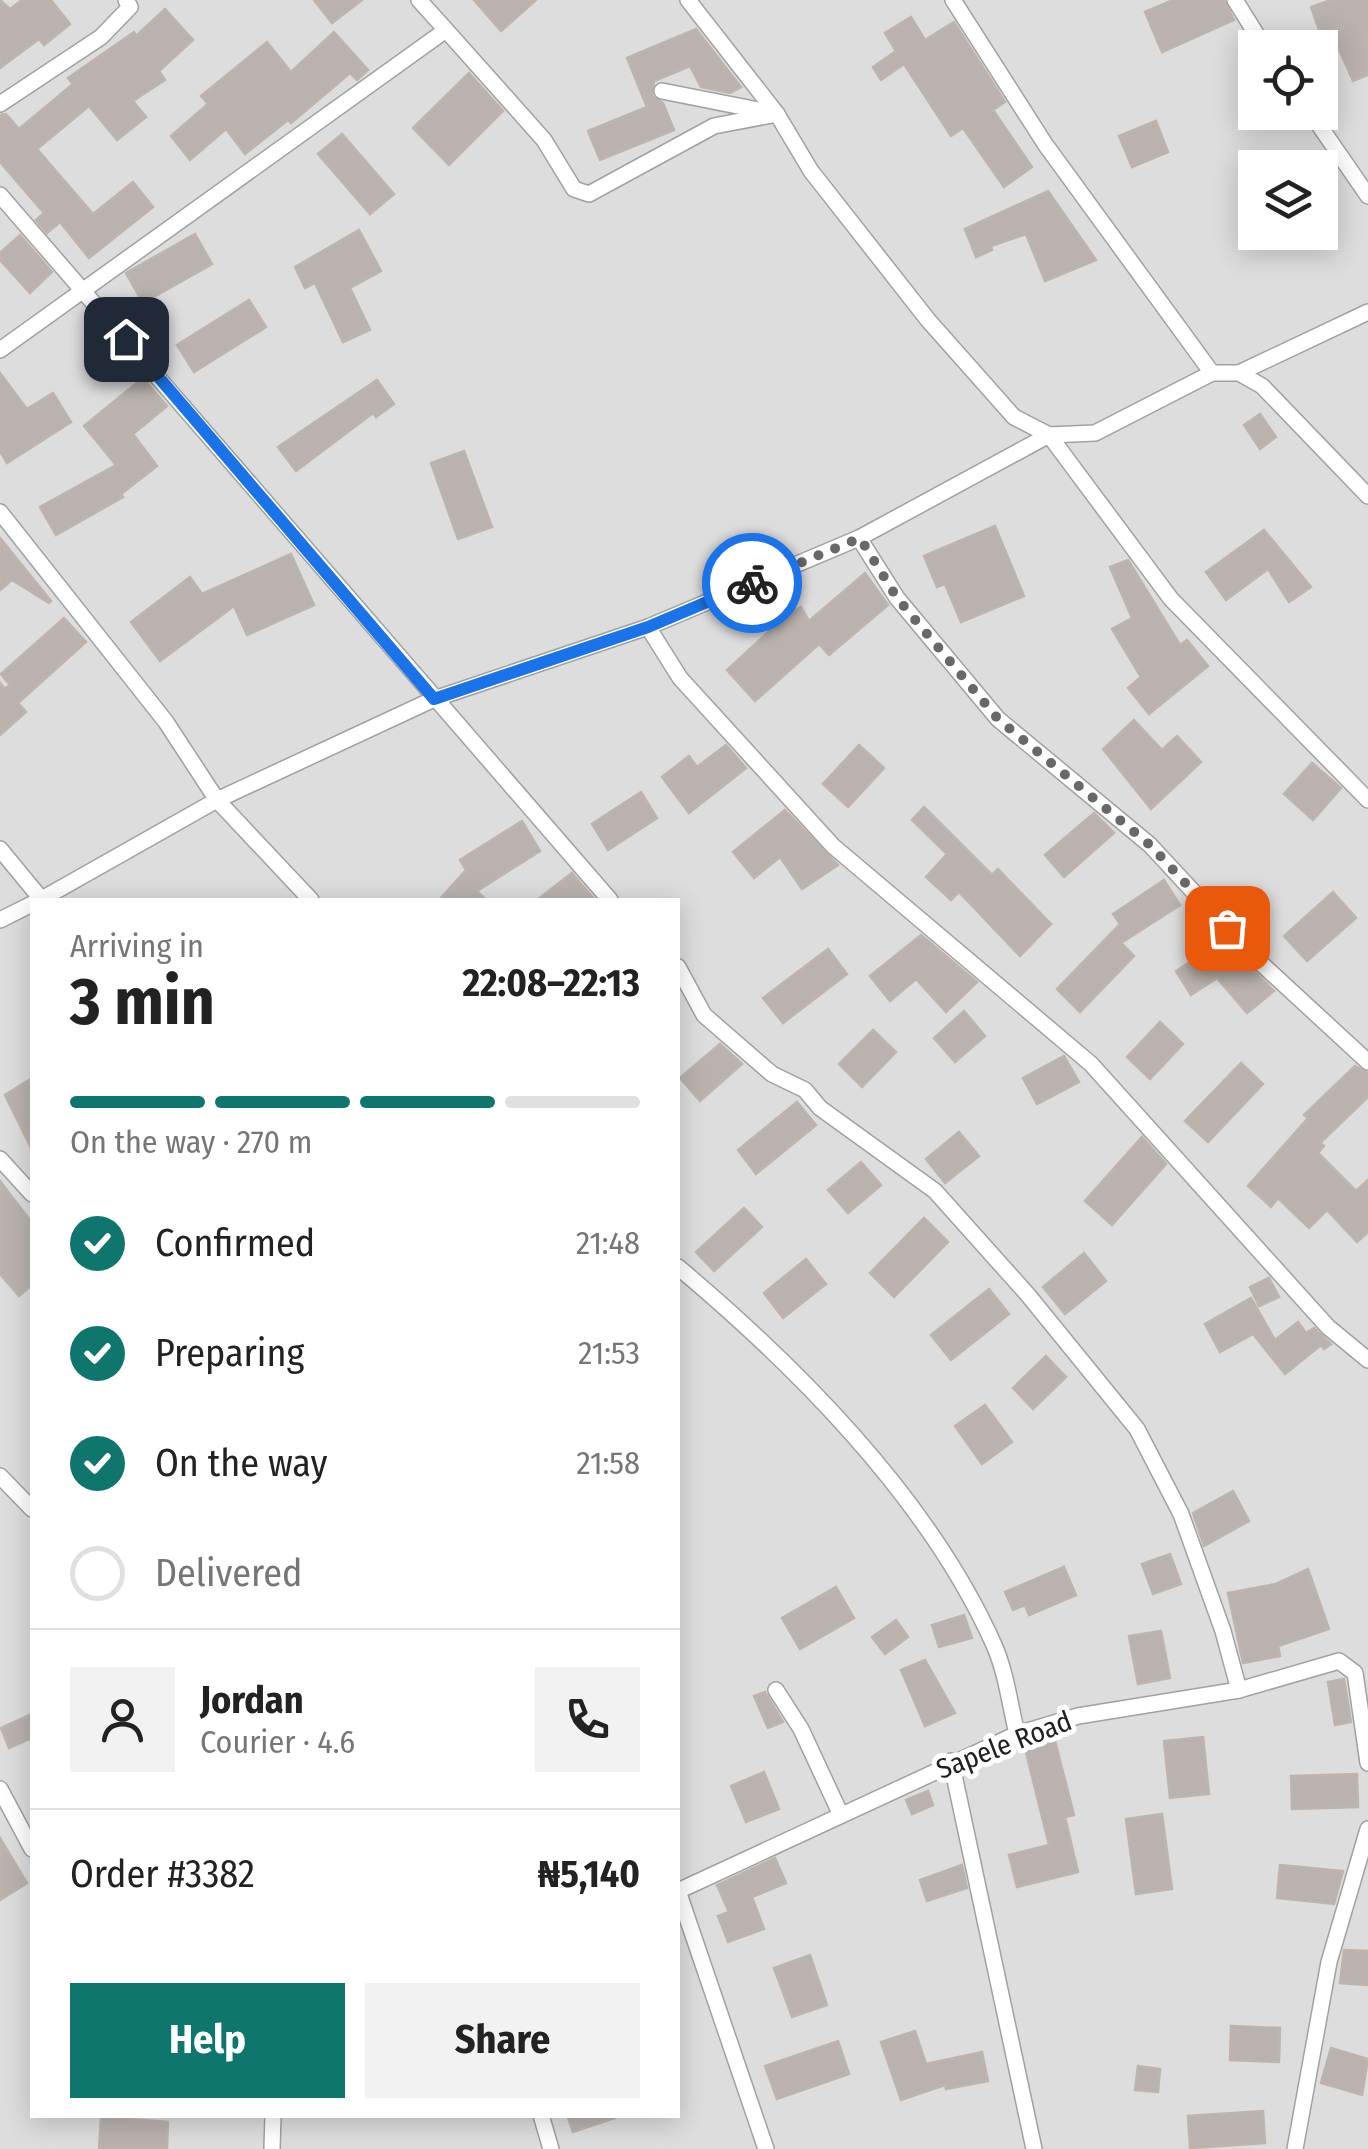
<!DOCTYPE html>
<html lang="en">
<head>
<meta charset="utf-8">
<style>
  body { margin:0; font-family:"Fira Sans Condensed",sans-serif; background:#f2f2f2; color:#222; height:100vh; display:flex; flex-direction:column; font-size:38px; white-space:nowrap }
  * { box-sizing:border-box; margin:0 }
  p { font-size:32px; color:#767676 }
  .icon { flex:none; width:55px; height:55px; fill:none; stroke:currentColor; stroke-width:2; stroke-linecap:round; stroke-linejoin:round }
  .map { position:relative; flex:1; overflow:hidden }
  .drawer { position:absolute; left:30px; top:898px; width:650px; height:1220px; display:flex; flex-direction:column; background:#fff; border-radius:0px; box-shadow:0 5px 25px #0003 }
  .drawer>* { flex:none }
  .fabs { position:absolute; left:1238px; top:30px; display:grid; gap:20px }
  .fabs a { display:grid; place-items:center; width:100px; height:100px; border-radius:0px; background:#fff; box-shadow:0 5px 25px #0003; font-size:50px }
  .pin { position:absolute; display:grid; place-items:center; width:85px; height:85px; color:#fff; margin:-42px; border-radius:20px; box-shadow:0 5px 15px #0006 }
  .courier { position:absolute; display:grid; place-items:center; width:100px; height:100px; margin:-50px; border:8px solid #1a73e8; border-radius:50%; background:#fff; color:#222; box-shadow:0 2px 12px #0007 }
  .overview em { font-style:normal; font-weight:700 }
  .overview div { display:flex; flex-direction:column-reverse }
  .overview { display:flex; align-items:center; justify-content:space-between; height:170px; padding:0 40px }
  h1 { font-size:65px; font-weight:700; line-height:75px }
  .bar { display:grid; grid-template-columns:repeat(4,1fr); gap:15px 10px; align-content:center; height:120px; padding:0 40px }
  .bar i { height:12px; border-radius:8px; background:#e0e0e0 }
  .bar .selected { background:#0f766e }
  .bar p { grid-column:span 4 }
  .line { display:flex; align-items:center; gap:25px; padding:0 40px; border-top:2px solid #e0e0e0 }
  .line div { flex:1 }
  .round { display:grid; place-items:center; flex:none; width:105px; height:105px; border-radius:0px; background:#f2f2f2 }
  ol { padding:0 40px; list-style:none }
  li { display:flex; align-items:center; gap:30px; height:110px }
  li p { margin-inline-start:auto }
  li .icon { padding:10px; border-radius:50%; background:#0f766e; color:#fff; stroke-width:4 }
  li:last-child { color:#767676 }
  li i { width:55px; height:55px; border:5px solid #e0e0e0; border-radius:50% }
  .cta { display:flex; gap:20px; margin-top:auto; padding:20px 40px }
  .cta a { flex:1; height:115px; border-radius:0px; background:#0f766e; color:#fff; font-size:40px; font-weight:700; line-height:115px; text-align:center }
  .cta a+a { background:#f2f2f2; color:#222 }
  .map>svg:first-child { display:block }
</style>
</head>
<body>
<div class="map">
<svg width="1368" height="2149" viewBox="0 0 1368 2149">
  <rect width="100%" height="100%" fill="#f0ede8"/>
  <path fill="#dedddd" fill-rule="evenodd" d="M0 0H1368V2149H0ZM1255 48H1320V112H1255ZM1255 168H1320V232H1255ZM32 900H678V2115H32Z"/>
  <g fill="#b9b2ae" stroke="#bfb4ac" stroke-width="2.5">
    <polygon points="0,0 10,9 22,0 51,0 70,24 44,45 39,39 0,68"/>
    <polygon points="314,0 362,0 332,23"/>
    <polygon points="474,0 536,0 501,31"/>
    <polygon points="1173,0 1224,0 1234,20 1162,52 1145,12"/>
    <polygon points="1331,0 1368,0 1368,75 1353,81 1335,40 1324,44 1311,7"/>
    <polygon points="165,9 193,40 159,71 165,80 133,101 146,117 117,140 89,106 37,149 93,214 133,182 153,207 89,258 60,222 47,233 36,220 44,213 0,162 0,115 6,114 19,129 73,84 68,78 134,32 136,36"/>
    <polygon points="911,17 925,40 954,22 1005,102 993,110 1032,167 1004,187 963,128 951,136 904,64 881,80 873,67 896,51 885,33"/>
    <polygon points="696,29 741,87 730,93 701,87 690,66 654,81 652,96 663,103 674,130 600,160 588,131 647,107 627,58"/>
    <polygon points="334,32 368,70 357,80 350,73 291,123 288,120 245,154 226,129 190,160 171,136 208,104 201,96 267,42 291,72"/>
    <polygon points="469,73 503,111 449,165 413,128"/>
    <polygon points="1156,121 1168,152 1132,167 1119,136"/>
    <polygon points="342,134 394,194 370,214 318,154"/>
    <polygon points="1048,191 1096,260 1045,281 1026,234 991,246 992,250 976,257 965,229"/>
    <polygon points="359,230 381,271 350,288 370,330 343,342 315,283 305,288 295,267"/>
    <polygon points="195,234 212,264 143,303 126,273"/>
    <polygon points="20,235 52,272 30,293 0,260 0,253"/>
    <polygon points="249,300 266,327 194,372 177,345"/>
    <polygon points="0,373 27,409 53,393 71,422 7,463 0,451"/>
    <polygon points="143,378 167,406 133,434 157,466 121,494 123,497 56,535 40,507 116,465 84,426"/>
    <polygon points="377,380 394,404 376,417 373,413 296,471 278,447"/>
    <polygon points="1260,414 1276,437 1260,449 1244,425"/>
    <polygon points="464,451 492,527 458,539 431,463"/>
    <polygon points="995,526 1024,596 961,622 945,584 937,587 924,556"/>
    <polygon points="1264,530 1311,587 1289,602 1268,569 1226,600 1206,572"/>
    <polygon points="0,538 51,601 49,603 12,580 0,590"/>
    <polygon points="291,554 314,605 247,635 234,606 160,661 131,622 190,577 202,594"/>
    <polygon points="1128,560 1180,645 1187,640 1208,666 1149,714 1128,688 1141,677 1112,629 1132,618 1110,567"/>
    <polygon points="865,573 888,605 829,655 819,644 755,701 727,670 789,613 801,607 809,621"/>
    <polygon points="64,618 86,642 18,703 26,712 0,735 0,683 5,689 10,685 1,674"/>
    <polygon points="1134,720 1162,750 1177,736 1201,762 1151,809 1103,749"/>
    <polygon points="726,745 746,768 689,813 662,777 689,756 697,767"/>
    <polygon points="859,745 884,768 848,807 823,784"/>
    <polygon points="1312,763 1341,788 1313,820 1284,794"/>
    <polygon points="641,792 657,818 608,850 592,824"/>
    <polygon points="924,807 992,875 998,869 1051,924 1020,956 959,892 951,900 926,877 947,854 912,820"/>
    <polygon points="785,810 838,865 802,889 780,857 754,878 733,852"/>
    <polygon points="1094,813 1114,833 1064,877 1045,855"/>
    <polygon points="522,821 540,851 477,891 486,900 439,900 466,870 460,860"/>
    <polygon points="572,873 595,900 537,900"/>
    <polygon points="1164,880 1180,905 1121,943 1134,956 1080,1012 1057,989 1120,924 1113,914"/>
    <polygon points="1333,892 1356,918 1307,961 1284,936"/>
    <polygon points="921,935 977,982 946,1012 916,979 890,1001 870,976"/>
    <polygon points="1223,940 1274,991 1247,1013 1217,978 1191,995 1176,971"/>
    <polygon points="828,949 847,974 783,1023 763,998"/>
    <polygon points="964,1011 985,1036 955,1062 934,1038"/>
    <polygon points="1160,1022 1183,1044 1150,1079 1127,1057"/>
    <polygon points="873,1030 896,1052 862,1087 839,1064"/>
    <polygon points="720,1044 742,1064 700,1101 680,1078"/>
    <polygon points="1064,1056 1079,1082 1037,1104 1023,1078"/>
    <polygon points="1241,1063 1263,1084 1208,1142 1185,1121"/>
    <polygon points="1355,1066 1368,1073 1368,1097 1320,1143 1324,1146 1318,1153 1356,1191 1368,1180 1368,1232 1357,1242 1327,1210 1309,1228 1278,1198 1271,1207 1248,1186 1308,1118 1304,1115"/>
    <polygon points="32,1078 32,1150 5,1095"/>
    <polygon points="797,1102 816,1125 756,1174 738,1150"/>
    <polygon points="959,1132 979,1156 945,1183 926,1159"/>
    <polygon points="1142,1137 1166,1164 1112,1225 1085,1201"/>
    <polygon points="861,1162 881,1185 848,1213 828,1190"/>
    <polygon points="0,1181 32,1223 32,1285 19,1296 0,1274"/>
    <polygon points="744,1208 762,1227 714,1271 696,1252"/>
    <polygon points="924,1218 948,1242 894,1297 870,1273"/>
    <polygon points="1084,1253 1106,1281 1065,1314 1043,1287"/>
    <polygon points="806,1259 826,1284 783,1318 764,1293"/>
    <polygon points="1269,1278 1279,1297 1259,1306 1250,1287"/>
    <polygon points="989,1289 1009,1314 951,1360 931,1335"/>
    <polygon points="1251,1298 1275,1340 1298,1322 1306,1333 1314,1328 1331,1344 1324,1349 1321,1345 1285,1374 1253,1334 1220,1352 1205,1324"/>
    <polygon points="1046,1356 1066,1377 1033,1409 1013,1388"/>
    <polygon points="985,1405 1012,1442 982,1464 955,1426"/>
    <polygon points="1233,1491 1249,1521 1204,1546 1193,1513"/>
    <polygon points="1170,1554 1181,1584 1153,1594 1142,1564"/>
    <polygon points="1064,1567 1076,1595 1029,1615 1025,1605 1013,1610 1005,1592"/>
    <polygon points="1308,1569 1329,1629 1278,1646 1280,1656 1243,1663 1228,1593 1276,1584"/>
    <polygon points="836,1587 854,1618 800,1649 782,1618"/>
    <polygon points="964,1615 972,1638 939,1647 932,1625"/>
    <polygon points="896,1620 908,1637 885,1654 872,1637"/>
    <polygon points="1161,1631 1170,1678 1138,1684 1129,1636"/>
    <polygon points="925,1660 955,1713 925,1726 901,1670"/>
    <polygon points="1344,1679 1351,1722 1335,1725 1328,1682"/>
    <polygon points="765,1692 783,1722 768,1728 754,1696"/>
    <polygon points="32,1714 32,1738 9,1748 1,1728"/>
    <polygon points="1203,1737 1209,1794 1170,1798 1164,1741"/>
    <polygon points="1055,1741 1074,1815 1065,1817 1078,1872 1017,1887 1009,1855 1049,1845 1025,1748"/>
    <polygon points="764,1772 779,1809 746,1822 731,1786"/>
    <polygon points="1357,1774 1358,1807 1292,1809 1291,1776"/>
    <polygon points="928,1791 933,1805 912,1814 906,1800"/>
    <polygon points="1162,1814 1172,1889 1136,1894 1126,1819"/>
    <polygon points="0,1838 27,1883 0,1900"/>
    <polygon points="775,1858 786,1883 752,1897 764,1929 728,1942 718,1916 729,1912 717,1885"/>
    <polygon points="962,1865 967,1888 927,1901 920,1880"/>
    <polygon points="1280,1865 1343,1871 1334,1904 1277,1898"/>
    <polygon points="1344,1950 1368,1951 1368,1985 1340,1983"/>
    <polygon points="810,1955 827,2005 792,2017 774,1968"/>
    <polygon points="1231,2026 1280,2028 1279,2062 1230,2060"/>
    <polygon points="915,2031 926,2064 982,2052 988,2081 946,2089 945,2085 901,2100 881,2042"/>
    <polygon points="838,2041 849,2074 777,2099 765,2066"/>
    <polygon points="1331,2048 1368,2059 1362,2095 1321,2083"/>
    <polygon points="1138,2066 1160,2069 1158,2092 1135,2090"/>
    <polygon points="1263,2111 1265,2143 1190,2148 1188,2116"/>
    <polygon points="567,2115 614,2115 615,2118 573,2132"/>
    <polygon points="101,2117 168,2122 167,2149 99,2149"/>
  </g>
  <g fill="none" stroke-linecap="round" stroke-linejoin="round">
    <defs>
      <g id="street">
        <polyline points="688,0 777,114 811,171 928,320 1014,417 1049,435 1171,599 1368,800"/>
        <polyline points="953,0 1045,144 1212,373 1239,373 1262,386 1368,496"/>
        <polyline points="1235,0 1265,48"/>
        <polyline points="446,30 544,140 574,189 589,194 714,126 777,114"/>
        <polyline points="662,91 768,112"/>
        <polyline points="0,104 101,37 130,7 126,0"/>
        <polyline points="1310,112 1368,196"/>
        <polyline points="0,195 610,900"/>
        <polyline points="0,350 446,30 419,0"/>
        <polyline points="1239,373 1368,312"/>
        <polyline points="0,512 166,722 217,800 311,900"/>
        <polyline points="859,538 897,598 998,719 1150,845 1252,955 1368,1062"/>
        <polyline points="648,627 680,678 833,846 1091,1064 1328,1327 1368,1360"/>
        <polyline points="0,849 42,900"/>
        <polyline points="40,900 217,800 434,699 648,627 859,538 1049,435 1095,433 1212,373"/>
        <polyline points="0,920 32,904"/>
        <polyline points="678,967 704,1015 772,1074 805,1090 820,1108 935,1191 1028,1295 1137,1429 1181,1514 1223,1631 1239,1690"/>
        <polyline points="0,1159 32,1194"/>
        <path d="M678 1267C797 1367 930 1501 994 1645 1006 1672 1010 1705 1017 1734"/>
        <polyline points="0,1476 32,1509"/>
        <polyline points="776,1690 801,1729 840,1813"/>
        <polyline points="951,1761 1034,2149"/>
        <polyline points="0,1789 32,1849"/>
        <polyline points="678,1891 1017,1734 1078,1716 1239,1690 1339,1661 1355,1673 1368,1763"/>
        <polyline points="678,1891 766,2149"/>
        <polyline points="541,2115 551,2149"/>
        <polyline points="272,2149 273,2115"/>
        <polyline points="1295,2149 1329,1962 1368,1829"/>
      </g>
    </defs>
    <use href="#street" stroke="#a1a1a1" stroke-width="18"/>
    <use href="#street" stroke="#fff" stroke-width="15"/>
  </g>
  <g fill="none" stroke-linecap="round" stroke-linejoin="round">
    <polyline stroke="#696866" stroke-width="10" stroke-dasharray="0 18" points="752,583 860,538 897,598 998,719 1150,845 1227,928"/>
    <polyline stroke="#1a73e8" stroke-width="12" points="126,339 434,699 648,627 752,583"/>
  </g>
  <g text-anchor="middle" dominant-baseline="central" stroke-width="10" stroke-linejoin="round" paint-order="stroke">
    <g font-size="28" fill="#202020" stroke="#fff">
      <text transform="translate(1004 1745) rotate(-21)">Sapele Road</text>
    </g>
  </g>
</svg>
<div class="fabs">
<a><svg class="icon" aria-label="locate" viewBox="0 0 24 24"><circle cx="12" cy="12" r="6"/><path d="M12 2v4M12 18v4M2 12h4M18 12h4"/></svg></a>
<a><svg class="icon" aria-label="layers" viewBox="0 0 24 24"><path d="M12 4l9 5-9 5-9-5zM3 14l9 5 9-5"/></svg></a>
</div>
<div class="pin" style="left:1227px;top:928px;background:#ea580c"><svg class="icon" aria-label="bag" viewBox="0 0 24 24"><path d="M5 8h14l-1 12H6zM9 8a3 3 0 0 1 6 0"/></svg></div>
<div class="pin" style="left:126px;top:339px;background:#1f2937"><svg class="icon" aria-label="home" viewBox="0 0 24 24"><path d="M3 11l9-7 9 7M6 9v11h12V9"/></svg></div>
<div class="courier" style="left:752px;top:583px"><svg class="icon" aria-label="bike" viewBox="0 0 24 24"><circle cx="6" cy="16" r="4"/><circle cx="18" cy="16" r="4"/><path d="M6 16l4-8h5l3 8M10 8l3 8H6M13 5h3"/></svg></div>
<section class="drawer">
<div class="overview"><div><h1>3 min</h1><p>Arriving in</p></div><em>22:08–22:13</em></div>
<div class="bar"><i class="selected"></i><i class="selected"></i><i class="selected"></i><i></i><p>On the way · 270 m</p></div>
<ol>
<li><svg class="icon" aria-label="check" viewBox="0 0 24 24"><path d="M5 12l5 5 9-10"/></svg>Confirmed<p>21:48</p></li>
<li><svg class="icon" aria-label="check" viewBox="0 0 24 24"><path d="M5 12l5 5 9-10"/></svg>Preparing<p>21:53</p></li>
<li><svg class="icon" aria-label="check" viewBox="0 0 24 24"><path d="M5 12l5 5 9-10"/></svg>On the way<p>21:58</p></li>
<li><i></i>Delivered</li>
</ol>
<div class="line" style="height:180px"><a class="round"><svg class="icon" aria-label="person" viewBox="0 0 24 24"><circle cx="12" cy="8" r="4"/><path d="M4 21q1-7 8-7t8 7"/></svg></a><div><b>Jordan</b><p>Courier · 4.6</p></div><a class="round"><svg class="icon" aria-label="phone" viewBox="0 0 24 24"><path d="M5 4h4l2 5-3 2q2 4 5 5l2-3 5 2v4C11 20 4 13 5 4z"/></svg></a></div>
<div class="line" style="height:130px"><div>Order #3382</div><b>₦5,140</b></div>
<div class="cta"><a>Help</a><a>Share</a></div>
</section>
</div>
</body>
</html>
